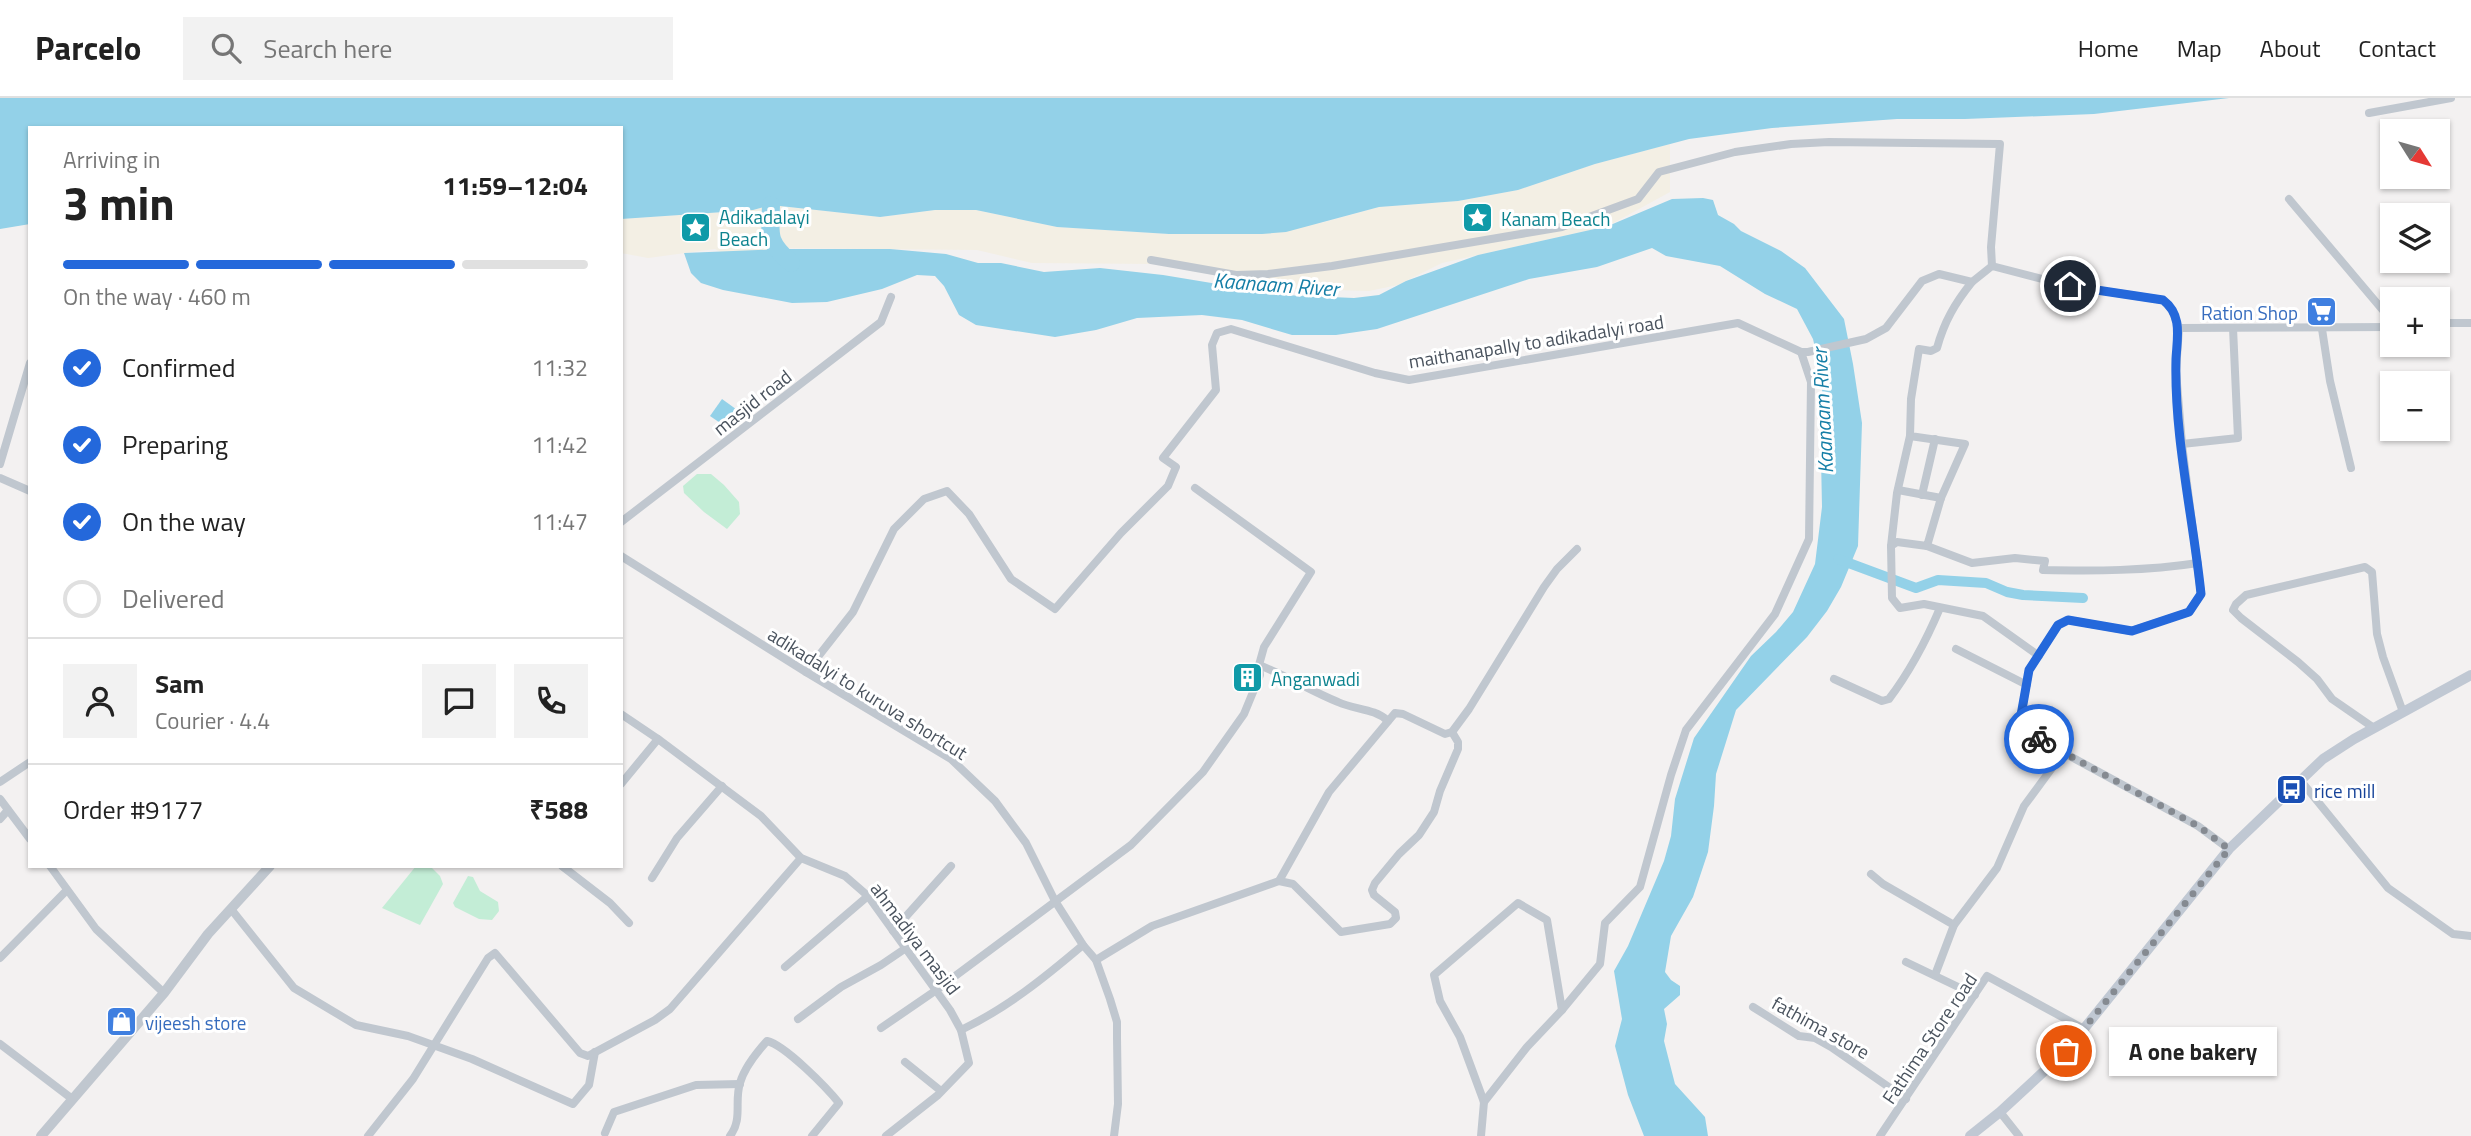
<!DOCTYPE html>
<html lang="en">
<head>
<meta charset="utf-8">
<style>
  body { margin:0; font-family:"Titillium Web",sans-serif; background:#f2f2f2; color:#222; height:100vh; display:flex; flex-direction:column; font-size:26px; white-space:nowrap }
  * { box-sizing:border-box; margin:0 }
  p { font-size:23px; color:#767676 }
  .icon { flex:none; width:38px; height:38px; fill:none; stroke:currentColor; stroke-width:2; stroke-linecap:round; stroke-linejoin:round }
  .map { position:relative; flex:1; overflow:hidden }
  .details { position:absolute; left:28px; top:28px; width:595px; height:742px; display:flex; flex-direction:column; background:#fff; border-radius:0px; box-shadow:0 2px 5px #0004 }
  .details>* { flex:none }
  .needle { width:46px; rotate:127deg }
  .buttons { position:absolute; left:2380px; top:21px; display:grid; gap:14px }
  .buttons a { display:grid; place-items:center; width:70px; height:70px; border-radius:0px; background:#fff; box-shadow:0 2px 5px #0004; font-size:35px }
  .pin { position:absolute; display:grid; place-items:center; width:60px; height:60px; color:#fff; margin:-30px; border:4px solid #fff; border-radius:50%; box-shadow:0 2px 7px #0007 }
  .courier { position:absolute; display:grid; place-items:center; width:70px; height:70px; margin:-35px; border:5px solid #2468db; border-radius:50%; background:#fff; color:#222; box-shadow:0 2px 9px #0007 }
  .bubble { position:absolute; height:49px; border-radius:0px; background:#fff; box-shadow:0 2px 5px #0004; font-size:23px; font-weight:700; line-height:49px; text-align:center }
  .headline em { font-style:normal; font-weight:700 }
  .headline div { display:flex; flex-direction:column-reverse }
  .headline { display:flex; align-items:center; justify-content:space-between; height:119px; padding:0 35px }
  h1 { font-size:46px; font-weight:700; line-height:52px }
  .bar { display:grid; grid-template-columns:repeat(4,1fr); gap:10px 7px; align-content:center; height:84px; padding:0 35px }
  .bar i { height:9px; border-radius:5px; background:#e0e0e0 }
  .bar .selected { background:#2468db }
  .bar p { grid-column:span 4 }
  .line { display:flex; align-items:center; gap:18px; padding:0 35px; border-top:2px solid #e0e0e0 }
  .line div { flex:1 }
  .round { display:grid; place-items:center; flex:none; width:74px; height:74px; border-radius:0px; background:#f2f2f2 }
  ol { padding:0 35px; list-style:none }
  li { display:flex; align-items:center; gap:21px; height:77px }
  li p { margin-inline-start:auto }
  li .icon { padding:7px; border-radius:50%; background:#2468db; color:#fff; stroke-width:4 }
  li:last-child { color:#767676 }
  li i { width:38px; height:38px; border:4px solid #e0e0e0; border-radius:50% }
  header { display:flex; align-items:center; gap:42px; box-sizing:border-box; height:98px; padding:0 35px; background:#fff; border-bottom:2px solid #e0e0e0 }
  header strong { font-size:33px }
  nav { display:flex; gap:38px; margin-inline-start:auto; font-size:24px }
  .search { width:490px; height:63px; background:#f2f2f2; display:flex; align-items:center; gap:18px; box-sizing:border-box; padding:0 24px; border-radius:0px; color:#767676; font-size:26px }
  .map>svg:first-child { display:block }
</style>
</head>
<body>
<header>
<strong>Parcelo</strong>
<div class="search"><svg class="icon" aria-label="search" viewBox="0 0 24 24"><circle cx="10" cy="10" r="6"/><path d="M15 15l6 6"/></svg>Search here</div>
<nav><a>Home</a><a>Map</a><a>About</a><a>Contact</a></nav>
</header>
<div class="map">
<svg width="2471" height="1038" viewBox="0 0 2471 1038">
  <rect width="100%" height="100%" fill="#f3f1f1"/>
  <g fill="#c3edd6">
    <polygon points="697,376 711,376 724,387 739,404 740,416 727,431 704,414 684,395 683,388"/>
    <polygon points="416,768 430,768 440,778 443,786 420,827 382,810"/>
    <polygon points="468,778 473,779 480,793 498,804 499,813 492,822 479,821 455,809 453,805"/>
  </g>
  <polygon fill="#f3efe4" points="1670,46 1670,94 1608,128 1442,165 1398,187 1369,193 1294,191 1154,166 1032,165 977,152 775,150 738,163 715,151 648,160 621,155 621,121 753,112 771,107 880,119 935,112 976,112 1057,129 1169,136 1321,125 1379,109 1458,103 1518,92 1595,66"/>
  <g fill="#93d1e8">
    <polygon points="0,0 2229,0 2094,16 1965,21 1897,21 1772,30 1689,41 1595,66 1518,92 1458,103 1379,109 1286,134 1262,136 1169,136 1057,129 976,112 935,112 880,119 771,107 753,112 621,121 621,30 30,30 30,126 0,131"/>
    <polygon points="1703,100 1713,102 1718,117 1734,126 1741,133 1781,153 1805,170 1844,221 1853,266 1862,325 1858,448 1841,489 1827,513 1807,539 1736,612 1716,676 1714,708 1708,754 1693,799 1671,838 1665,874 1671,882 1680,888 1680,897 1664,911 1667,926 1664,943 1675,986 1705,1019 1708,1038 1644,1038 1628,997 1615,948 1622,921 1614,873 1628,848 1664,763 1671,738 1675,701 1694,640 1751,558 1776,534 1793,514 1815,466 1822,409 1820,311 1823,285 1813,241 1797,211 1765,196 1720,168 1666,158 1652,150 1597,169 1529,181 1377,231 1336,237 1292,237 1242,222 1202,217 1137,220 1096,232 1055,239 976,227 959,217 944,188 935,178 917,177 882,191 827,204 792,205 723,192 701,185 691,175 684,155 786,151 890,151 946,156 978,165 1001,165 1044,174 1100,170 1163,177 1284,197 1354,200 1379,197 1406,183 1478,157 1608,128 1672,101"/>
    <polygon points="722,301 740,314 729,331 710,318"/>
  </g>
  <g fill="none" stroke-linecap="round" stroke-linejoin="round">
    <polyline stroke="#93d1e8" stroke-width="10" points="1838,461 1916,490 1938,482 1986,485 2007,494 2023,497 2083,500"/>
    <path stroke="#93d1e8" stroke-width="18" d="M771 107C770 138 767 144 791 165"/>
    <g stroke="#c0c7cf" stroke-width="8">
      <polyline points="2369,15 2451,0"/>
      <polyline points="2289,101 2392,223"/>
      <polyline points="1151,162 1236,177 1268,176 1332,168 1562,129 1638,101 1659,74 1735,54 1791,46 1829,44 2000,46 1991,149 1992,168"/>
      <path d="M1972 184C1955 205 1944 224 1937 250L1931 253 1919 251 1911 301 1910 338 1965 346 1941 400 1927 448 1897 444 1891 448 1892 500 1900 510 1924 506 1983 518 2039 558"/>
      <polyline points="2438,225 2471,225"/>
      <polyline points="2179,230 2176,273 2182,346 2201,496 2189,514 2131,533 2068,522 2058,527 2029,572 2020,623 2033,638 2198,728 2229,751"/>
      <polyline points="2322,231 2330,283 2351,370"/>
      <polyline points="2182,346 2238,340 2233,230"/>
      <polyline points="0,366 30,265"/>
      <polyline points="0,380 30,393"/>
      <polyline points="1898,392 1941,400"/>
      <polyline points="1922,397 1935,341"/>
      <polyline points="621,424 881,224 891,199"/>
      <polyline points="1891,448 1897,395 1910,338"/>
      <path d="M1927 448 1972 465 2015 460 2045 463 2043 472C2095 473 2146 473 2198 465"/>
      <polyline points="621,458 806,574 951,661 995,703 1026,745 1055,803 1083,847 1096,862 1110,901 1117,924 1117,940 1118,1006 1114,1038"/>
      <polyline points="1956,551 2027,587"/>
      <path d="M1259 567C1287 578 1311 593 1338 604 1355 612 1374 610 1388 623"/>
      <polyline points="806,574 853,514 894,431 924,401 947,393 969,416 1011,481 1055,511 1121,435 1168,388 1176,369 1163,360 1216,292 1212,247 1217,235 1231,231 1375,275 1409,282 1738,225 1801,254 1808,254 1866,241 1886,230 1922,183 1939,176 1972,184 1992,168 2070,188 2163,202 2172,212 2179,230 2392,229"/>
      <path d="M1834 581 1882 603 1889 601C1911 572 1926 543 1940 510"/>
      <polyline points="621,616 658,641 761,718 801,760 845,778 868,798 950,912 961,932 969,965 938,997 886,1038"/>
      <polyline points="2374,630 2332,601 2317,581 2298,564 2241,520 2233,512 2236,506 2246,497 2365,469 2372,474 2377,536 2383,559 2403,614"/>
      <polyline points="2301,683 2388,790 2453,836 2471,838"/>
      <polyline points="0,684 30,664"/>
      <polyline points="621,686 658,641"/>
      <polyline points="0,701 30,741"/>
      <polyline points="0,721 8,712"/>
      <polyline points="50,768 96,831 164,895"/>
      <polyline points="562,768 610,805 629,825"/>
      <polyline points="1871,776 1883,786 1954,827"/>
      <polyline points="652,780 677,740 722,688"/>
      <polyline points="1279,783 1293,786 1341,834 1390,826 1396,820 1395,814 1374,797 1372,792 1375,785 1399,756 1419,737 1434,714 1440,693 1458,651 1458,644 1452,634"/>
      <polyline points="231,811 294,890 356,927 408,938 472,961 573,1006 589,987 595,954"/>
      <polyline points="893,833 951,768"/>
      <polyline points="0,860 67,792"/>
      <polyline points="1096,862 1152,828 1279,783 1329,694 1395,615 1403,616 1445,636 1452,634 1469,611 1544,489 1557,471 1577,451"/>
      <polyline points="1906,864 1975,897"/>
      <polyline points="785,869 868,798"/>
      <polyline points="1935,877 1954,827 1997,770 2024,708 2063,655"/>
      <polyline points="1753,909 1799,938 1815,940 1831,949 1906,1001"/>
      <polyline points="798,921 841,889 881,867 906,850"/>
      <polyline points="881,930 935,893 1131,747 1203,674 1244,616 1260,577 1259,567 1264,549 1311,474 1195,390"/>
      <path d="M961 932C1007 910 1044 880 1083 847"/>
      <polyline points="0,946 71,1000"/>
      <polyline points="905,964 941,993"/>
      <polyline points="1484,1004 1527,949 1562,912"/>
      <polyline points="2000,1014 2019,1038"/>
      <polyline points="605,1035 614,1014 696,987 740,986"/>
      <polyline points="368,1038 413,981 488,860 495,855 580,955 588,958 655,922 670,911 801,760"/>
      <path d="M730 1038C743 1021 734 1004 740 985 744 971 758 953 767 943 785 947 827 990 839 1005L812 1038"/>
      <polyline points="1481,1038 1484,1004 1460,939 1440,903 1434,877 1518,805 1547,822 1562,912 1600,866 1605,825 1640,789 1671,677 1686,632 1775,516 1809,441 1811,284 1801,254"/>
      <polyline points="1880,1038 1987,878 2084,931"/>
    </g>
    <polyline stroke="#c0c7cf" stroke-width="10" points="41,1038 164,895 208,836 270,768"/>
    <polyline stroke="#c0c8d3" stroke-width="10" points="1970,1038 2000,1014 2066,953 2229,751 2323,661 2354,641 2471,577"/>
  </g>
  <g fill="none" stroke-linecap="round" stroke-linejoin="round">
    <polyline stroke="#858a91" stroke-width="7" stroke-dasharray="0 12.6" points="2039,641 2198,728 2229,751 2066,953"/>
    <path stroke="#2468db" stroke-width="9" d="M2039 641 2020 623 2029 572 2058 527 2068 522 2132 533 2189 514 2201 496C2193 418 2174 339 2176 261 2177 240 2183 217 2163 202L2070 188"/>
  </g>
  <defs>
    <symbol id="sight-square" viewBox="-11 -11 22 22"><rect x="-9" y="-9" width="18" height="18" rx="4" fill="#0f9aa8" stroke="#fff"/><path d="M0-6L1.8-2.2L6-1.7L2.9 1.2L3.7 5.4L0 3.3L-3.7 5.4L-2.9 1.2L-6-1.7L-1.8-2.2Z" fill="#fff"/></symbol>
    <symbol id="supermarket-square" viewBox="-11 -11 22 22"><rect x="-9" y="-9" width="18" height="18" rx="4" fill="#3f7fe0" stroke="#fff"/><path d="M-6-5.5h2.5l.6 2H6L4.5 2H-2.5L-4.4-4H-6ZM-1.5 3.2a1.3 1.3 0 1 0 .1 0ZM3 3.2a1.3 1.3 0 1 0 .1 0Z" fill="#fff"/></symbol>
    <symbol id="building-square" viewBox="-11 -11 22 22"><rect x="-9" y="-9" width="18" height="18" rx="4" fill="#0f9aa8" stroke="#fff"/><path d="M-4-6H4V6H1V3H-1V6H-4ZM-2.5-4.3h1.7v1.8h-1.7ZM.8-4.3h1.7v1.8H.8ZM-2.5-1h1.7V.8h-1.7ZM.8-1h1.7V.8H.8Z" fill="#fff"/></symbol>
    <symbol id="bus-square" viewBox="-11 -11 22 22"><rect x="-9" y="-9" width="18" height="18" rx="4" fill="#1a4fb4" stroke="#fff"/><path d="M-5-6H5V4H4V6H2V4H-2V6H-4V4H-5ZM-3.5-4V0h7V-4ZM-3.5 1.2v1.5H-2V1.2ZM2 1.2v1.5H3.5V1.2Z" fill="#fff"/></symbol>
    <symbol id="shop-square" viewBox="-11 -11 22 22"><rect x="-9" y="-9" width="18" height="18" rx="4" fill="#3f7fe0" stroke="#fff"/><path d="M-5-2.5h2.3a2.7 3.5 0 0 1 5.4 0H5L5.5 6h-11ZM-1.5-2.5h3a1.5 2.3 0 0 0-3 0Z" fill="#fff"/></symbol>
  </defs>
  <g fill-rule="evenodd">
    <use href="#sight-square" x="1460" y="102" width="35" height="35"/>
    <use href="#sight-square" x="678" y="112" width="35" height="35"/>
    <use href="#supermarket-square" x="2304" y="196" width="35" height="35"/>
    <use href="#building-square" x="1230" y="562" width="35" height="35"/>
    <use href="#bus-square" x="2274" y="674" width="35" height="35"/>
    <use href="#shop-square" x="104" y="906" width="35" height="35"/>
  </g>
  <g text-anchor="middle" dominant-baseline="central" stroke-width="6" stroke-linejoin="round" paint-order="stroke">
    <g font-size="19" fill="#0d838f" stroke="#fff" text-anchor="start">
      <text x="719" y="118">Adikadalayi<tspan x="719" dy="22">Beach</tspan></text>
      <text x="1501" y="120">Kanam Beach</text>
      <text x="1271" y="580">Anganwadi</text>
    </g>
    <g font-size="19" fill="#366cbe" stroke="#fff" text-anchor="end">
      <text x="2298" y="214">Ration Shop</text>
      <text x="145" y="924" text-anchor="start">vijeesh store</text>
    </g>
    <g font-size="19" fill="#4a535e" stroke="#fff">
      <text transform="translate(1536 243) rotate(-9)">maithanapally to adikadalyi road</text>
      <text transform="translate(752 304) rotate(-38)">masjid road</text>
      <text transform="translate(868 595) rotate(32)">adikadalyi to kuruva shortcut</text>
      <text transform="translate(916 840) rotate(53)">ahmadiya masjid</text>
      <text transform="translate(1821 929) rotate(29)">fathima store</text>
      <text transform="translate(1929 940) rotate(-56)">Fathima Store road</text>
    </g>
    <g font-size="19" fill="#164399" stroke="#fff" text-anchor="start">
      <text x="2314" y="692">rice mill</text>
    </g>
    <g font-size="21" font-style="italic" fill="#157ea6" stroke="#fff">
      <text transform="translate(1276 186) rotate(4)">Kaanaam River</text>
      <text transform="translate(1822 313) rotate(-93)">Kaanaam River</text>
    </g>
  </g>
</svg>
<div class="buttons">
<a><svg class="needle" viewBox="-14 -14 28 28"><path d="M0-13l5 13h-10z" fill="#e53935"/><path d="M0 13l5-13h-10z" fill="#767676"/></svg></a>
<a><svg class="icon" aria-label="layers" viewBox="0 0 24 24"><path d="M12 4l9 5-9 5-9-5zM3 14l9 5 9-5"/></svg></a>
<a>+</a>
<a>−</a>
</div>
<div class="pin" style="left:2066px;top:953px;background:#ea580c"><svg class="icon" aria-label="bag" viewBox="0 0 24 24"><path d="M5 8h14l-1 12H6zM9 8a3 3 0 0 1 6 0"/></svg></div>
<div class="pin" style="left:2070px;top:188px;background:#1f2937"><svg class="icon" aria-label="home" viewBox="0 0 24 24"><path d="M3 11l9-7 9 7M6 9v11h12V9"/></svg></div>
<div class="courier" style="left:2039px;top:641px"><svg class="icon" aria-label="bike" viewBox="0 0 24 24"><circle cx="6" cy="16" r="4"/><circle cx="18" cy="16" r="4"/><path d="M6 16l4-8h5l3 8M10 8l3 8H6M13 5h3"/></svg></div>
<div class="bubble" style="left:2109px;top:929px;width:168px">A one bakery</div>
<section class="details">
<div class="headline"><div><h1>3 min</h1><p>Arriving in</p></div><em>11:59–12:04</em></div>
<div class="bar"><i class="selected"></i><i class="selected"></i><i class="selected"></i><i></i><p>On the way · 460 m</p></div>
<ol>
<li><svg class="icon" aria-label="check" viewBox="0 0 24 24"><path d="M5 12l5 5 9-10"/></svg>Confirmed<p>11:32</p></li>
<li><svg class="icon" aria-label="check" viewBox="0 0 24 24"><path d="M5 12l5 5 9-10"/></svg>Preparing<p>11:42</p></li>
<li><svg class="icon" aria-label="check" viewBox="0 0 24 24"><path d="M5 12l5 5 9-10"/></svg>On the way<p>11:47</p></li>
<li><i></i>Delivered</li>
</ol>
<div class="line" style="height:126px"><a class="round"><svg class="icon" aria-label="person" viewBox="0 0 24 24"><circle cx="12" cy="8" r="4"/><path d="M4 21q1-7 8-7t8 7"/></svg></a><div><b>Sam</b><p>Courier · 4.4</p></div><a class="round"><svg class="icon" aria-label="chat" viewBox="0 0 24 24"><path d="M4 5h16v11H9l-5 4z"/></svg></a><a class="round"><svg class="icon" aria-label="phone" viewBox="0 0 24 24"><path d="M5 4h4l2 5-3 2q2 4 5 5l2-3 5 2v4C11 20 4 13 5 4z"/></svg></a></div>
<div class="line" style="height:91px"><div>Order #9177</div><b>₹588</b></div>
</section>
</div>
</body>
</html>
